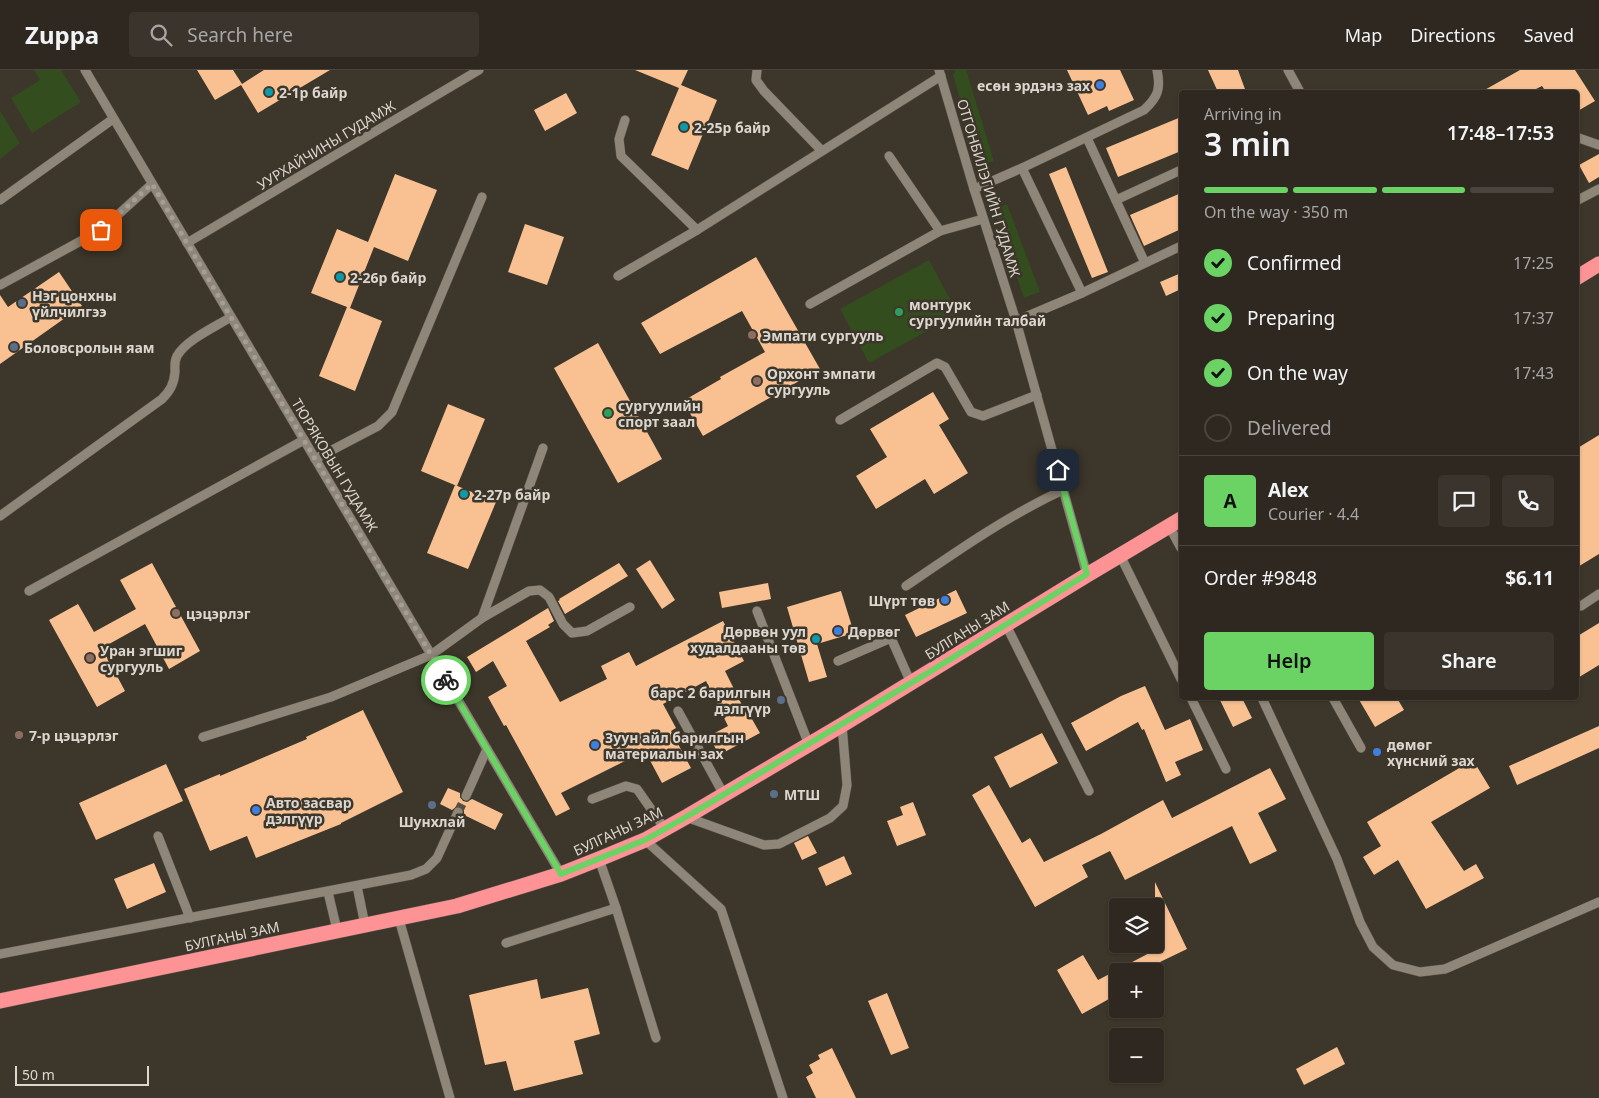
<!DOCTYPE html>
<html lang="en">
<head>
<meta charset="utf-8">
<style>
  body { margin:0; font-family:"Noto Sans",sans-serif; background:#3a342d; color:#f1f3f6; height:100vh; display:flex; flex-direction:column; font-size:19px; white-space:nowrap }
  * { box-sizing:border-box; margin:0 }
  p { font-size:16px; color:#a7a6a5 }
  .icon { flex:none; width:28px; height:28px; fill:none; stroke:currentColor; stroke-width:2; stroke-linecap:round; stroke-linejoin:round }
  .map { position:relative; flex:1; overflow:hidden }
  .side { position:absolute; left:1179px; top:20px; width:400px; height:610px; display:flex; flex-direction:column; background:#2e2820; border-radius:5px; box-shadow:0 1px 4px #0004,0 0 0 1px #49443e }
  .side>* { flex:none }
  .controls { position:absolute; left:1109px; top:828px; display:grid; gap:10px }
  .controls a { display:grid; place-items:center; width:55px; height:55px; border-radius:5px; background:#2e2820; box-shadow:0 1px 4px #0004,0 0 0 1px #49443e; font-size:25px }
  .scale { position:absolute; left:15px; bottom:12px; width:134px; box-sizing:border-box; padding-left:5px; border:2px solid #dbd6cf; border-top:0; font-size:14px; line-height:18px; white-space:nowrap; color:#dbd6cf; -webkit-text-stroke:4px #3d362a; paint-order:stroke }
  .pin { position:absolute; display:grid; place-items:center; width:42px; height:42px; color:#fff; margin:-21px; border-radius:10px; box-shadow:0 2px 8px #0006 }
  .courier { position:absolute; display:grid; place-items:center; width:50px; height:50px; margin:-25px; border:4px solid #6ad364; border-radius:50%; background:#fff; color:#222; box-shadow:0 1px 6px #0007 }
  .headline em { font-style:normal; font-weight:600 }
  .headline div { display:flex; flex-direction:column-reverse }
  .headline { display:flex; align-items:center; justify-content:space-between; height:85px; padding:0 25px }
  h1 { font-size:32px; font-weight:600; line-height:38px }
  .bar { display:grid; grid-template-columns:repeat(4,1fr); gap:8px 5px; align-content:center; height:60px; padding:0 25px }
  .bar i { height:6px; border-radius:4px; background:#49443e }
  .bar .current { background:#6ad364 }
  .bar p { grid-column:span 4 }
  .line { display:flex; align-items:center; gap:12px; padding:0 25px; border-top:1px solid #49443e }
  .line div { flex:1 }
  .round { display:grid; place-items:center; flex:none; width:52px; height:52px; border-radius:5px; background:#3a342d }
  ol { padding:0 25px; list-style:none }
  li { display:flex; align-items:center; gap:15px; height:55px }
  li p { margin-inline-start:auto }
  li .icon { padding:5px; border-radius:50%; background:#6ad364; color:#111; stroke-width:4 }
  li:last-child { color:#a7a6a5 }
  li i { width:28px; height:28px; border:2px solid #49443e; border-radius:50% }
  .button { display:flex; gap:10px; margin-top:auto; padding:10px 25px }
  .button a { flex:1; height:58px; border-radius:5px; background:#6ad364; color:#111; font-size:20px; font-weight:600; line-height:58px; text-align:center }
  .button a+a { background:#3a342d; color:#f1f3f6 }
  header { display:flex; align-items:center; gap:30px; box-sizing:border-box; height:70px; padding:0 25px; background:#2e2820; border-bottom:1px solid #49443e }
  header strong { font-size:24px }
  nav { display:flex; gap:28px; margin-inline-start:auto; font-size:18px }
  .search { width:350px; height:45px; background:#3a342d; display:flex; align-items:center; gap:12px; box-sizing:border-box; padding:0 18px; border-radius:5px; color:#a7a6a5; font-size:19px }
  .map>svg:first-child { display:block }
</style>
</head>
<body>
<header>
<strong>Zuppa</strong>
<div class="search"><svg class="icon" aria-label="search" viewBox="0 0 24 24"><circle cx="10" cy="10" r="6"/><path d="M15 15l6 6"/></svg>Search here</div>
<nav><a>Map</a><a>Directions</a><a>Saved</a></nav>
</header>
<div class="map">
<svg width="1599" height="1028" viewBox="0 0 1599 1028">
  <rect width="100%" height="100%" fill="#3d362a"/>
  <g fill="#334d1f">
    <polygon points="34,0 61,0 81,32 32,63 11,28 40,10"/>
    <polygon points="956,0 966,0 994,91 980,95 953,5"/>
    <polygon points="0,41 20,73 0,89"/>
    <polygon points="1007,134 1040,222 1024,228 994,140"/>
    <polygon points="929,190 958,244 869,293 840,239"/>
  </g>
  <g fill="#f9c192">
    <polygon points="197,0 233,0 242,14 264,0 330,0 258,43 241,15 215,30"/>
    <polygon points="635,0 688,0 681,15 717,30 688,100 651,85 679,18"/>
    <polygon points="1067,0 1120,0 1134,30 1109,41 1107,36 1088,45"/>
    <polygon points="1208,0 1238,0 1246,22 1218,22"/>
    <polygon points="1520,0 1575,0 1595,31 1576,42 1576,22 1546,22 1542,16 1530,22 1481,22"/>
    <polygon points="566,23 577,43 545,61 534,40"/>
    <polygon points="1181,47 1181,81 1118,107 1106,78"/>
    <polygon points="1599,84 1599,107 1589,113 1579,95"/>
    <polygon points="1066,97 1108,202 1092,208 1049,104"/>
    <polygon points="395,104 437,120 408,191 374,177 350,238 382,251 355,321 319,306 347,237 311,223 337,159 368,172"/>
    <polygon points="1181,123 1181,159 1144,176 1130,145"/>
    <polygon points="525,154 564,167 547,215 508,202"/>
    <polygon points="756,187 820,299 703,366 683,331 721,309 720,307 765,282 742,241 660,284 641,253"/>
    <polygon points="59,202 82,236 0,294 0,225 8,237"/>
    <polygon points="1181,203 1181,219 1166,226 1160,212"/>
    <polygon points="598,273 662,389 618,413 554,298"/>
    <polygon points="933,322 949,349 939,355 968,403 934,424 925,409 876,439 856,406 887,387 870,359"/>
    <polygon points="448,334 485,349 457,416 421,401"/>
    <polygon points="1599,365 1599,484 1576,498 1576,379"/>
    <polygon points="455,415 496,432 468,499 427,483"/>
    <polygon points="650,490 675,530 662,539 636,499"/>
    <polygon points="152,493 200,581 169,599 145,554 102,578 125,621 97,637 49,550 78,534 94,562 136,539 120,510"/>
    <polygon points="619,493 628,506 565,544 558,531 560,530 559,529"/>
    <polygon points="768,513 771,529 722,538 719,522"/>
    <polygon points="956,520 967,543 916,567 905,545"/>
    <polygon points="841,521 854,563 817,574 827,607 809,612 787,537"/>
    <polygon points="548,538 554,551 548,555 550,557 526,571 560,632 607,609 601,596 629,582 636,596 723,551 744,591 725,601 747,645 749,644 760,663 719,685 709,666 728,656 706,611 663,634 676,658 671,661 691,698 662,713 645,681 561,723 570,739 556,746 506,655 504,656 488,627 507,616 493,591 476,602 467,587"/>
    <polygon points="1599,553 1599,595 1576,609 1576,567"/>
    <polygon points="1145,616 1165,660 1190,649 1203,680 1175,692 1181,705 1166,712 1144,659 1142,660 1138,652 1086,681 1071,653 1121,626"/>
    <polygon points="1219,628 1242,628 1252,648 1233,657"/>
    <polygon points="1358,628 1397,628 1404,640 1375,657"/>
    <polygon points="363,640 403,722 341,753 341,754 256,788 247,766 210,781 184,719 220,704 220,706 307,669 306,667"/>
    <polygon points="1599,656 1599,678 1517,715 1509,696"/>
    <polygon points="1042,663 1058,693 1010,718 994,687"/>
    <polygon points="1473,690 1490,718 1431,752 1464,801 1476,794 1484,808 1426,839 1398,790 1374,805 1363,787 1381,776 1367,752"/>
    <polygon points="166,694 183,731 96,770 79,733"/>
    <polygon points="1270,698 1286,729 1258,743 1277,781 1250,794 1232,756 1125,810 1110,781 1082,795 1088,807 1035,837 972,725 989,715 1022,773 1030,768 1044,792 1101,764 1163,730 1172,748"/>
    <polygon points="448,718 460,723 460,727 463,731 467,732 472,729 503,744 495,760 464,745 464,741 461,737 457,736 452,740 440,734"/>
    <polygon points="913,732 926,765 897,776 887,751 903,745 900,737"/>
    <polygon points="808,766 817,783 802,790 794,773"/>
    <polygon points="844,786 852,804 826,816 818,798"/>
    <polygon points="154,793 166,822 127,839 114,809"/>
    <polygon points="1155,812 1187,879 1160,892 1165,901 1118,901 1118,924 1082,944 1057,900 1083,885 1098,910 1155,880"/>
    <polygon points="537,909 541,929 588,918 600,964 574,971 583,1004 514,1021 506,991 485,995 469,925"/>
    <polygon points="887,923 909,978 891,985 868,931"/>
    <polygon points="1337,977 1345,994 1304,1015 1296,999"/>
    <polygon points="832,978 856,1028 816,1028 806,1007 813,1003 809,995 820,989 818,985"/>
  </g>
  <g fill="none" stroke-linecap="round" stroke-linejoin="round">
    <polyline stroke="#554e43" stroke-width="9" stroke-dasharray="9 4.5" stroke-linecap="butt" points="458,742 466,726"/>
    <defs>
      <g id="minor">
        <polyline points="85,0 561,804"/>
        <polyline points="757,0 756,10 764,21 821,80"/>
        <polyline points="939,0 974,119 1016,251 1087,505"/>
        <polyline points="1288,0 1300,22"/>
        <polyline points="625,50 619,69 621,86 697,160"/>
        <polyline points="1576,67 1599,75"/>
        <polyline points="1087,68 1145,193"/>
        <polyline points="889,86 940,161"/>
        <polyline points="1022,98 1082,223"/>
        <path d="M974 119 1022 98 1144 40C1158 27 1161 19 1157 0"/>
        <polyline points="0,130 113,49"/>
        <polyline points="1116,130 1181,100"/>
        <polyline points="1576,131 1599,119"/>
        <polyline points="187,173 479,0"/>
        <polyline points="618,206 697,160 941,6"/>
        <polyline points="0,215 101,160 152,114"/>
        <polyline points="810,234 940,161 983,149"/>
        <polyline points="1016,251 1082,223 1181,176"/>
        <polyline points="840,350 937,293 945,297 971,342 983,346 1037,325"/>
        <polyline points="315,389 378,356 392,342 482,127"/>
        <path d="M0 446 162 329C170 321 174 314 175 302 175 296 174 292 177 286 186 270 215 257 231 247"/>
        <polyline points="1169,456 1181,478"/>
        <polyline points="1120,485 1181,609"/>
        <path d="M906 516C957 481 1007 446 1063 420"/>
        <polyline points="29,521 304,370"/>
        <polyline points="1576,536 1581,536 1599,524"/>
        <polyline points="757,541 809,675"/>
        <polyline points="482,548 543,378"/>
        <polyline points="1006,555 1089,721"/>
        <polyline points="838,591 891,568 911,613"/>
        <polyline points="1191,628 1226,699"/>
        <polyline points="1262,628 1337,789 1360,852 1373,877 1393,895 1420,902 1445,899 1599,832"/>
        <polyline points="1333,628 1361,678"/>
        <polyline points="678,641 724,725"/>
        <polyline points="203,667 331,627 431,585 482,548 529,521 540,520 549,527 563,554 572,563 587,561 630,537"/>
        <polyline points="466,726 487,679"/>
        <polyline points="592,729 626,716 637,719 665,759"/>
        <polyline points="686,747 764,775 779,774 830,748 843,736 847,715 842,655"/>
        <polyline points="158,766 190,848"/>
        <polyline points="645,770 721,839 783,1028"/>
        <polyline points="599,789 616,838 656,968"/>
        <polyline points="357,816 365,855"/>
        <polyline points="328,822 337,860"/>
        <polyline points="399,849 450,1028"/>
        <polyline points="506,873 616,838"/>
        <polyline points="0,884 411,805 426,799 437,788 458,742"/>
      </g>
      <g id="highway">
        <polyline points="1576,208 1599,194"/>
        <polyline points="0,931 457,836 561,804 599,789 645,770 686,747 842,655 1087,505 1181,449"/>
      </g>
    </defs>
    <use href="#minor" stroke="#575247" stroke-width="10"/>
    <use href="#highway" stroke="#575247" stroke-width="16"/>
    <use href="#minor" stroke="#8e8678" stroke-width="9"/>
    <use href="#highway" stroke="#fd9394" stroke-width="15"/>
  </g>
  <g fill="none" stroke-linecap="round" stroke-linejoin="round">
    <polyline stroke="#a49e95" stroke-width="5" stroke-dasharray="0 9" points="101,160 152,114 446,610"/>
    <polyline stroke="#6ad364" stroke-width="6" points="446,610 561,804 645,770 686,747 936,598 1087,504 1058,400"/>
  </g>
  <g fill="#3f7fe0" stroke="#3d362a" stroke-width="2">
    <circle cx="1100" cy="15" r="5"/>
    <circle cx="945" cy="530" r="5"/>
    <circle cx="838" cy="561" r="5"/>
    <circle cx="595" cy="675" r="5"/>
    <circle cx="1377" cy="682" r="5"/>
    <circle cx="256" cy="740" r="5"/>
  </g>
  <g fill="#0f9aa8" stroke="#3d362a" stroke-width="2">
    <circle cx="269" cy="22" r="5"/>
    <circle cx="684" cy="57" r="5"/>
    <circle cx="340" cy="207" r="5"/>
    <circle cx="464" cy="424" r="5"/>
    <circle cx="816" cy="569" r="5"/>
  </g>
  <g fill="#5c6f8a" stroke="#3d362a" stroke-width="2">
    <circle cx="22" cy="233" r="5"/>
    <circle cx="14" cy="277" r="5"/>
    <circle cx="781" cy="630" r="5"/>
    <circle cx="774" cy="724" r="5"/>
    <circle cx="432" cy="735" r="5"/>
  </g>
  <g fill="#2e9e5b" stroke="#3d362a" stroke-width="2">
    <circle cx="899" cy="242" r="5"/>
    <circle cx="608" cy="343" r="5"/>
  </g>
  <g fill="#8d6e63" stroke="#3d362a" stroke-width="2">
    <circle cx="752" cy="265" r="5"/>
    <circle cx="757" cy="311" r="5"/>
    <circle cx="176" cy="543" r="5"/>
    <circle cx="90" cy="588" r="5"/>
    <circle cx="19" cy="665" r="5"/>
  </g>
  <g text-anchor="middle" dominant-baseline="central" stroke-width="5" stroke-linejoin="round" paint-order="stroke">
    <g font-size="14" font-weight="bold" fill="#dbd6cf" stroke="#3d362a" text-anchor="start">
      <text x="1090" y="15" text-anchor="end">есөн эрдэнэ зах</text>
      <text x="279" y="22">2-1р байр</text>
      <text x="694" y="57">2-25р байр</text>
      <text x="350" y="207">2-26р байр</text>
      <text x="32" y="225">Нэг цонхны<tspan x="32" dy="16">үйлчилгээ</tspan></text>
      <text x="909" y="234">монтурк<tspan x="909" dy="16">сургуулийн талбай</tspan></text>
      <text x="762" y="265">Эмпати сургууль</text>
      <text x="24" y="277">Боловсролын яам</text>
      <text x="767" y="303">Орхонт эмпати<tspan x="767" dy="16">сургууль</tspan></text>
      <text x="618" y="335">сургуулийн<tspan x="618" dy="16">спорт заал</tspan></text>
      <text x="474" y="424">2-27р байр</text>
      <text x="935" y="530" text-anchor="end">Шүрт төв</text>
      <text x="186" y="543">цэцэрлэг</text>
      <text x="806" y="561" text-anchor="end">Дөрвөн уул<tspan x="806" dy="16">худалдааны төв</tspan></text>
      <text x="848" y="561">Дөрвөг</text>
      <text x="100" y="580">Уран эгшиг<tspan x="100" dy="16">сургууль</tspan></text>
      <text x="771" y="622" text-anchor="end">барс 2 барилгын<tspan x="771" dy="16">дэлгүүр</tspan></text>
      <text x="29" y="665">7-р цэцэрлэг</text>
      <text x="605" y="667">Зуун айл барилгын<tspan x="605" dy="16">материалын зах</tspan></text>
      <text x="1387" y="674">дөмөг<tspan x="1387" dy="16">хүнсний зах</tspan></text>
      <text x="784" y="724">МТШ</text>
      <text x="266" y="732">Авто засвар<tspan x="266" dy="16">дэлгүүр</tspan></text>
      <text x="432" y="751" text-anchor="middle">Шунхлай</text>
    </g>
    <g font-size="14" fill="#dbd6cf" stroke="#3d362a">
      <text transform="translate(326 75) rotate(-31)">УУРХАЙЧИНЫ ГУДАМЖ</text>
      <text transform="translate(989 118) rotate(73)">ОТГОНБИЛЭГИЙН ГУДАМЖ</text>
      <text transform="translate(335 395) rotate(59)">ТЮРЯКОВЫН ГУДАМЖ</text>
      <text transform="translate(967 560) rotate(-32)">БУЛГАНЫ ЗАМ</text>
      <text transform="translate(618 761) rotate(-25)">БУЛГАНЫ ЗАМ</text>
      <text transform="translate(232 866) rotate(-12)">БУЛГАНЫ ЗАМ</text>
    </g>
  </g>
</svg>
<div class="controls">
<a><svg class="icon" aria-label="layers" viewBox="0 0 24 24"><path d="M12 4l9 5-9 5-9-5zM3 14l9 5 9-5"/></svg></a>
<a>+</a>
<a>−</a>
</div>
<div class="scale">50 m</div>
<div class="pin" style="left:101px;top:160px;background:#ea580c"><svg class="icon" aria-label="bag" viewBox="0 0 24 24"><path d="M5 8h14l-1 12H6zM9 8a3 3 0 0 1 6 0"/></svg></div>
<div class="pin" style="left:1058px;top:400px;background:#1f2937"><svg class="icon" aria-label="home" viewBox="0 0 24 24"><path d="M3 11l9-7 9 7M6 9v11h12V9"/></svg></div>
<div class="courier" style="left:446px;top:610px"><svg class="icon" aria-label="bike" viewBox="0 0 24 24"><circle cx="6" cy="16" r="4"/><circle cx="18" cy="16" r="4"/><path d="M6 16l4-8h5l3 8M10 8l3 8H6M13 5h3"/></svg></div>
<section class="side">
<div class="headline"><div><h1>3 min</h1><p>Arriving in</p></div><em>17:48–17:53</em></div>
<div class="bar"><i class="current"></i><i class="current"></i><i class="current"></i><i></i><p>On the way · 350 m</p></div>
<ol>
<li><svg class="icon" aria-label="check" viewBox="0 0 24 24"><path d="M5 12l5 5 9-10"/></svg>Confirmed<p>17:25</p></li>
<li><svg class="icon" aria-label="check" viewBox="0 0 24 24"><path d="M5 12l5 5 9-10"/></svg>Preparing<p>17:37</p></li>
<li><svg class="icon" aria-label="check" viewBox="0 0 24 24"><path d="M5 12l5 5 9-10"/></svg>On the way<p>17:43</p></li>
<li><i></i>Delivered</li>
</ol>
<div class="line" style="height:90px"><b class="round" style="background:#6ad364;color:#111">A</b><div><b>Alex</b><p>Courier · 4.4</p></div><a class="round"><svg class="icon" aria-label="chat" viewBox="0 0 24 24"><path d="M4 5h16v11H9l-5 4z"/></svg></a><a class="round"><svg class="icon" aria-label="phone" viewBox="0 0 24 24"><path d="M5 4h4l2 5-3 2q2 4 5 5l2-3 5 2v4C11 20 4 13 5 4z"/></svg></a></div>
<div class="line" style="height:65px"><div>Order #9848</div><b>$6.11</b></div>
<div class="button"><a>Help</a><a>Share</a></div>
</section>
</div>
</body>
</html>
